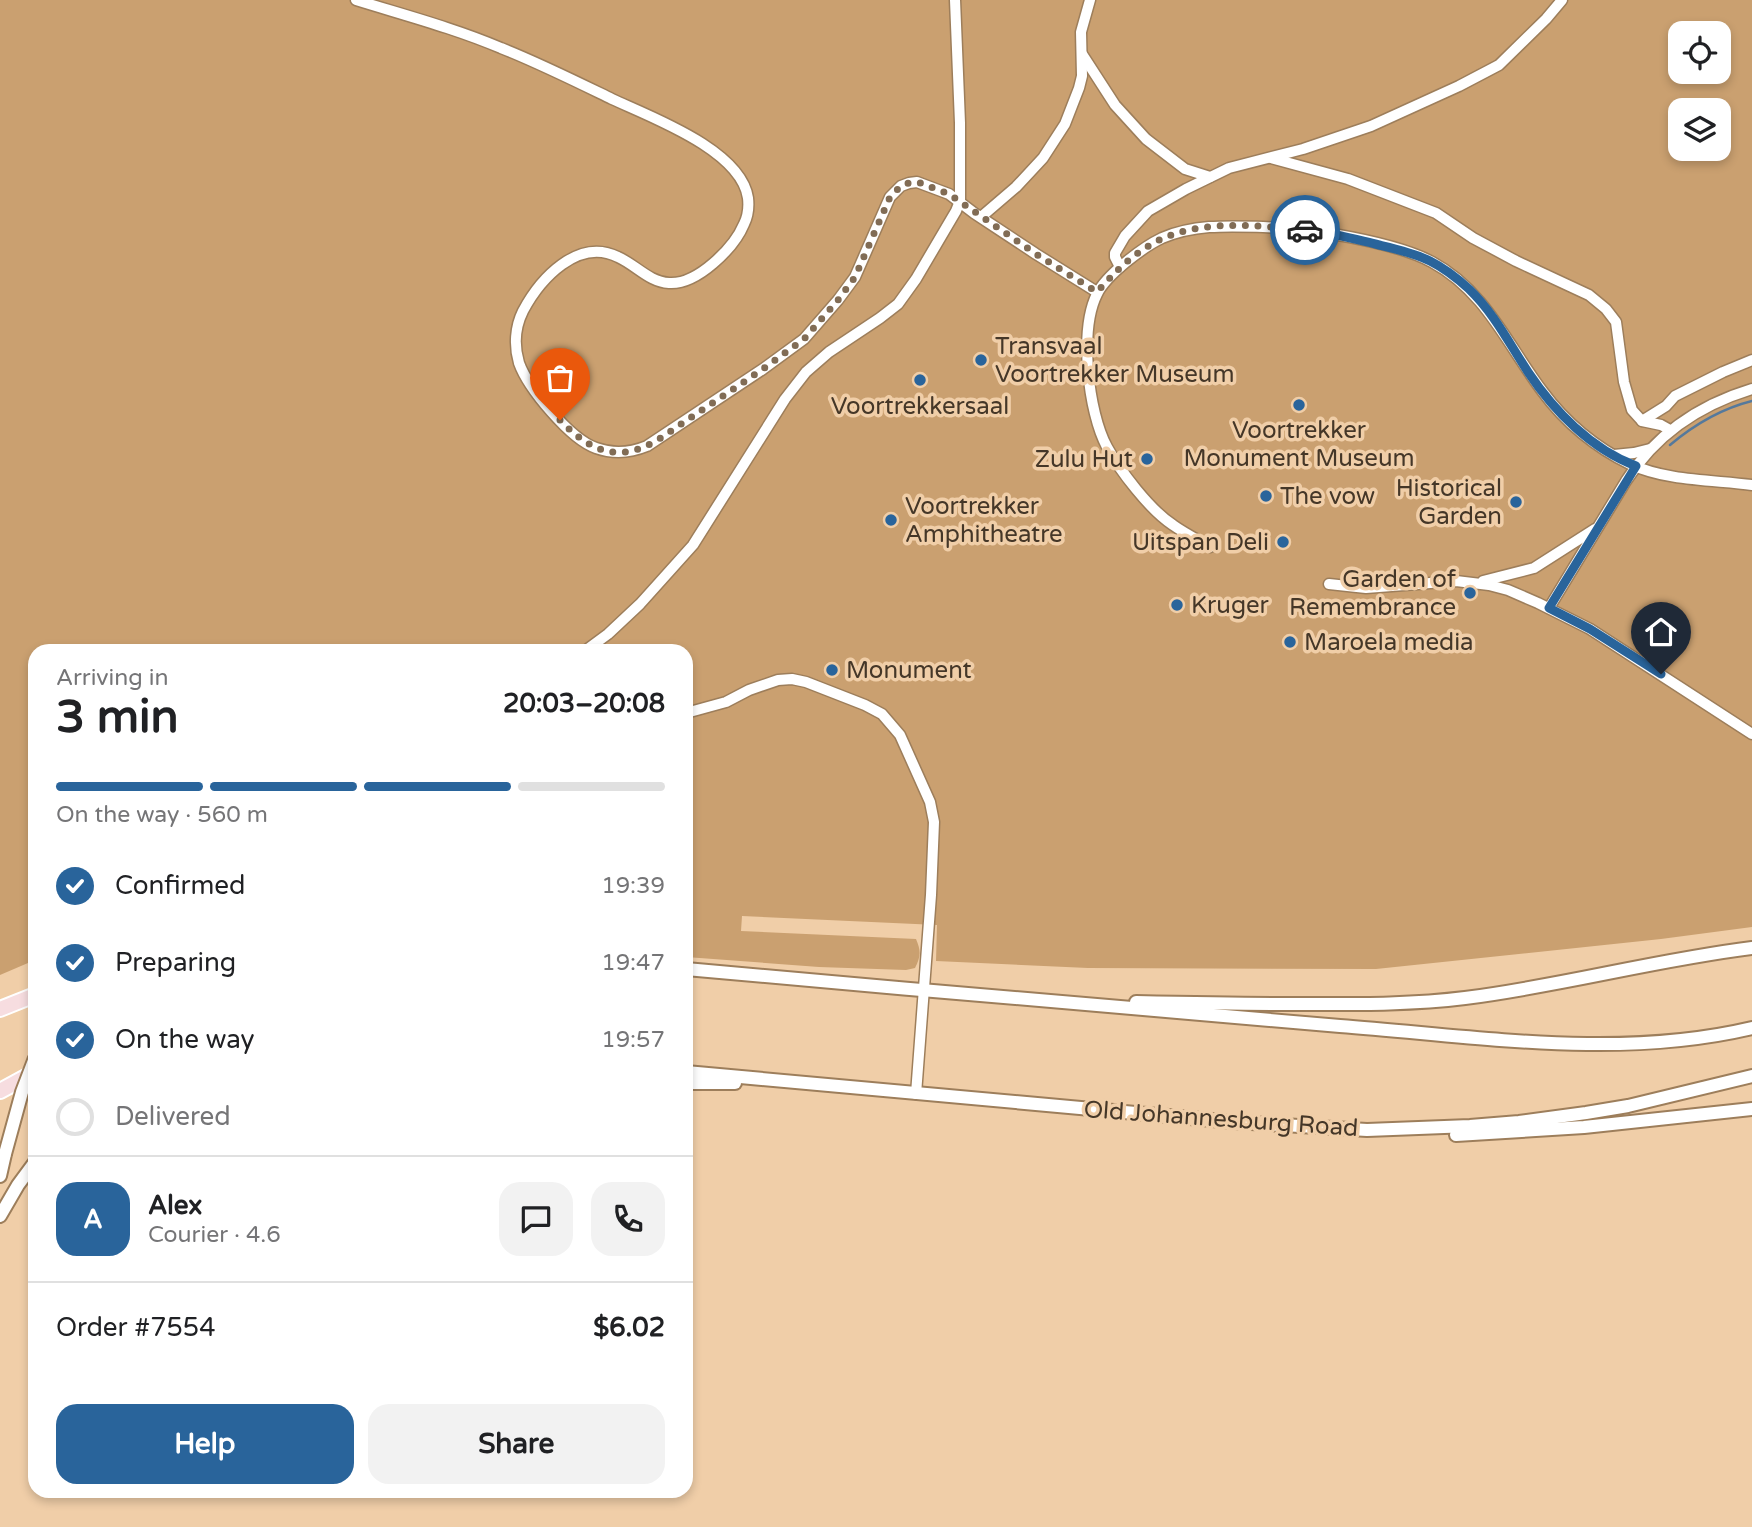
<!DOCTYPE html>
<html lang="en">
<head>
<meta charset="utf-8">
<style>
  body { margin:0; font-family:"Varela Round",sans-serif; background:#f2f2f2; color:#202124; height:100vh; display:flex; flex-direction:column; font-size:26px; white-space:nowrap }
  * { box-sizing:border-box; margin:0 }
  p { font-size:23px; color:#757577 }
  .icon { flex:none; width:38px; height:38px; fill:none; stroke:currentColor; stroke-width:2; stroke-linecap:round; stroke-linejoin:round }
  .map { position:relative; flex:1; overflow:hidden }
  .side { position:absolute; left:28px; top:644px; width:665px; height:854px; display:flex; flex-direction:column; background:#fff; border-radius:21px; box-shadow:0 4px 10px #0003 }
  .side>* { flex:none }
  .fabs { position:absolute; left:1668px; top:21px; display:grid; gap:14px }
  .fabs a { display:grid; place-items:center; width:63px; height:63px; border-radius:14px; background:#fff; box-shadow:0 4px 10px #0003; font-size:35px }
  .pin { position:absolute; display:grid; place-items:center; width:60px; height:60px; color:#fff; margin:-72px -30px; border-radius:50% 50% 50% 0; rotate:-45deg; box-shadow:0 0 7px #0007 }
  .pin .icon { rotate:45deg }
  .courier { position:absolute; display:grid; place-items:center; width:70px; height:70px; margin:-35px; border:5px solid #29649b; border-radius:50%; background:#fff; color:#222; box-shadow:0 2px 9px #0007 }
  .head em { font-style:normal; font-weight:800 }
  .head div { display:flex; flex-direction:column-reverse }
  .head { display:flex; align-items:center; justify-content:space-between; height:119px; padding:0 28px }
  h1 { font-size:46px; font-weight:800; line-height:52px }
  .bar { display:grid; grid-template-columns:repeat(4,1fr); gap:10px 7px; align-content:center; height:84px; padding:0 28px }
  .bar i { height:9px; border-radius:5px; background:#e0e0e0 }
  .bar .on { background:#29649b }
  .bar p { grid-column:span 4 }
  .line { display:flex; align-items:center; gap:18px; padding:0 28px; border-top:2px solid #e0e0e0 }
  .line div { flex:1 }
  .round { display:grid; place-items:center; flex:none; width:74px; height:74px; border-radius:21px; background:#f2f2f2 }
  ol { padding:0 28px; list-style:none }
  li { display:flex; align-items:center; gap:21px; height:77px }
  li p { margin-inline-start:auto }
  li .icon { padding:7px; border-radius:50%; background:#29649b; color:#fff; stroke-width:4 }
  li:last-child { color:#757577 }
  li i { width:38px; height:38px; border:4px solid #e0e0e0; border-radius:50% }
  .button { display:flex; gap:14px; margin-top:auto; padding:14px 28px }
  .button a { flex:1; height:80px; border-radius:21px; background:#29649b; color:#fff; font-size:28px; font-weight:800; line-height:80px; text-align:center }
  .button a+a { background:#f2f2f2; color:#202124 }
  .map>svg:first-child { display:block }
</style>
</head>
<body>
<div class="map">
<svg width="1752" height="1527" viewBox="0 0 1752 1527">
  <rect width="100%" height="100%" fill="#f0cea8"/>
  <path fill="#caa070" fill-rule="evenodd" d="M0 0H1752V927L1661 939 1376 969 1088 968 936 961 937 925 742 916 741 931 916 939C921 951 921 956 915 968L906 970 819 967 686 957V651H35V960L0 975ZM1680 33H1718V72H1680ZM1680 110H1718V149H1680Z"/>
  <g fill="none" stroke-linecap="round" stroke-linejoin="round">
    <path stroke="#55799c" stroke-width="2.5" d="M1670 445C1695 424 1720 409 1752 401"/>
    <defs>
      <g id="minor">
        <path d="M356 0C404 15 454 28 501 48 539 63 575 81 612 99 651 117 741 150 748 198 749 207 748 216 744 224 734 248 697 285 669 283 649 282 636 265 618 257 578 237 540 279 523 311 515 327 514 346 519 363 528 388 570 439 596 448 613 454 630 453 647 446L763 369 804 339 838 300 855 277 890 197 901 186 909 183 917 182 949 194 974 213 1036 254 1097 292"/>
        <polyline points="1082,54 1115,105 1146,139 1185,169 1210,177"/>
        <polyline points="1271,158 1348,179 1436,213 1473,238 1516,261 1589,295 1606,309 1616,322 1624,382 1632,410 1642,421 1661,425 1670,430"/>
        <polyline points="981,217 1016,187 1043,158 1065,124 1079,88 1082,76 1081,32 1090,0"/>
        <polyline points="1120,267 1115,257 1115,253 1125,236 1148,211 1186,189 1229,168 1303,149 1371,126 1459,86 1499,65 1546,19 1562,0"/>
        <polyline points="1642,421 1666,406 1675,396 1723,372 1752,360"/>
        <polyline points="1614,455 1634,453 1650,449"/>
        <path d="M1210 547C1198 540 1184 533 1173 525 1150 510 1120 471 1107 447 1088 412 1079 330 1097 294 1106 275 1143 247 1162 238 1195 224 1229 226 1263 227 1287 228 1310 229 1333 234 1362 239 1406 248 1432 262 1486 291 1508 346 1543 392 1565 422 1596 448 1630 464 1666 481 1713 480 1752 485"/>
        <polyline points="1483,581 1534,568 1595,529"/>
        <polyline points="1329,584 1366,588 1456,581 1489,585 1508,590 1538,603 1590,629 1752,734"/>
        <path d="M1549 608 1626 481C1656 434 1699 405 1752 389"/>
        <polyline points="585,651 608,634 640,604 693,545 785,399 806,372 829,352 880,318 898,304 916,279 956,211 960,201 960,123 955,0"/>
        <polyline points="686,713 726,702 749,690 778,680 792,679 806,682 865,705 882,714 900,735 930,802 934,822 931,895 916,1094"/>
      </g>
      <g id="secondary">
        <path d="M686 969C904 988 1122 1009 1340 1026 1476 1036 1617 1060 1752 1028"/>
        <path d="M1136 1002C1189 1003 1242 1004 1295 1004 1352 1004 1408 1005 1465 998 1561 986 1655 960 1752 948"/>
        <polyline points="686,1072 1234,1122 1367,1130 1470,1126 1519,1122 1586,1113 1628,1106 1752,1076"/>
        <polyline points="686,1083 735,1083"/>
        <polyline points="1456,1135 1584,1127 1752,1109"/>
        <polyline points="0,1176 5,1154"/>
        <polyline points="0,1216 18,1185 35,1162"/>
      </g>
      <g id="primary">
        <polyline points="0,1009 35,995"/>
        <polyline points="0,1091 35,1072"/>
      </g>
    </defs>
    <use href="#minor" stroke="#9d7e5b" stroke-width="13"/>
    <use href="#secondary" stroke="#9d7e5b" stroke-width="16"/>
    <use href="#primary" stroke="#fff" stroke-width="18"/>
    <use href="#minor" stroke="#fff" stroke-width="10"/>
    <use href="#secondary" stroke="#fff" stroke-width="12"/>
    <use href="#primary" stroke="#f7dde0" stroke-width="14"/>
    <defs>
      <polyline id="secondary-bridge" points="5,1154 22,1092 35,1058"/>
    </defs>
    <use href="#secondary-bridge" stroke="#9d7e5b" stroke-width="16" stroke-linecap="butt"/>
    <use href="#secondary-bridge" stroke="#fff" stroke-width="12"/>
  </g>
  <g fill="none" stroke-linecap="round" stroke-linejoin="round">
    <path stroke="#816c55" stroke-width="7" stroke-dasharray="0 12.6" d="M560 420C591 452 618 464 659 439L763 369 804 339 838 300 855 277 890 197 901 186 909 183 918 182 949 194 1036 254 1097 292C1111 277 1124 262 1141 251 1187 217 1251 225 1305 230"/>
    <path stroke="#29649b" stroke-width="9" d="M1305 230C1330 232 1354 239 1379 245 1396 249 1414 253 1430 261 1444 268 1457 278 1469 289 1494 313 1509 343 1528 372 1554 411 1591 449 1636 466L1549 608 1590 629 1661 674"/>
  </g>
  <g fill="#29649b" stroke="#f0cea8" stroke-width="2.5">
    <circle cx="981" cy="360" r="7"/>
    <circle cx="920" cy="380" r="7"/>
    <circle cx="1299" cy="405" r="7"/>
    <circle cx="1147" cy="459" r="7"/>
    <circle cx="1266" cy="496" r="7"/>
    <circle cx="1516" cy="502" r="7"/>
    <circle cx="891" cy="520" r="7"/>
    <circle cx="1283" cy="542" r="7"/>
    <circle cx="1470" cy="593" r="7"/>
    <circle cx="1177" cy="605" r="7"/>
    <circle cx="1290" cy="642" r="7"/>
    <circle cx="832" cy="670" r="7"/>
  </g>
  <g text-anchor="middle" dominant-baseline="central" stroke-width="7" stroke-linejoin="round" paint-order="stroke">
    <g font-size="24" fill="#453728" stroke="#f0cea8" text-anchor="start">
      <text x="995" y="346">Transvaal<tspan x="995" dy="28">Voortrekker Museum</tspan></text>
      <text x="920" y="406" text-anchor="middle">Voortrekkersaal</text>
      <text x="1299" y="430" text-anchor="middle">Voortrekker<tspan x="1299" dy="28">Monument Museum</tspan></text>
      <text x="1133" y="459" text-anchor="end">Zulu Hut</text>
      <text x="1502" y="488" text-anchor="end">Historical<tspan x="1502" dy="28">Garden</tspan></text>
      <text x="1280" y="496">The vow</text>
      <text x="905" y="506">Voortrekker<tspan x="905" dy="28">Amphitheatre</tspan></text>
      <text x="1269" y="542" text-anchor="end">Uitspan Deli</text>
      <text x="1456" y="579" text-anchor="end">Garden of<tspan x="1456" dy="28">Remembrance</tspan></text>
      <text x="1191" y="605">Kruger</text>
      <text x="1304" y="642">Maroela media</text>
      <text x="846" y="670">Monument</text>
    </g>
    <g font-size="24" fill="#453728" stroke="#f0cea8">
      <text transform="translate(1221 1119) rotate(4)">Old Johannesburg Road</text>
    </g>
  </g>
</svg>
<div class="fabs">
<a><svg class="icon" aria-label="locate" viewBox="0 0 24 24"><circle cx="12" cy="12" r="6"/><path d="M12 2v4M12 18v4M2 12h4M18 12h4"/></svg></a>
<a><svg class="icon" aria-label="layers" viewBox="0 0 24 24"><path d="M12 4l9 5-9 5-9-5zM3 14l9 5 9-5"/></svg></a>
</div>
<div class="pin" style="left:560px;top:420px;background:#ea580c"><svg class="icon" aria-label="bag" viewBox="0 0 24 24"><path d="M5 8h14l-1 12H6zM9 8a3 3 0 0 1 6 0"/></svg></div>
<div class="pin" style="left:1661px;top:674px;background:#1f2937"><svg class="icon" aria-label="home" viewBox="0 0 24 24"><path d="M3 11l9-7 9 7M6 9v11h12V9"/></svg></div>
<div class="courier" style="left:1305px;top:230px"><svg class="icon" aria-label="car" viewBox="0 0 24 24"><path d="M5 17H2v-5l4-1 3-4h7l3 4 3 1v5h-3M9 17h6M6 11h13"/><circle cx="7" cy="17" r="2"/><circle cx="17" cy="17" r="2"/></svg></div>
<section class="side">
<div class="head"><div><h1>3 min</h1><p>Arriving in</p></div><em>20:03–20:08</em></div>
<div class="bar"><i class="on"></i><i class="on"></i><i class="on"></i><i></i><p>On the way · 560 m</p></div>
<ol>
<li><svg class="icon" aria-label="check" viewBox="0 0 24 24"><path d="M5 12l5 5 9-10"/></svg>Confirmed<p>19:39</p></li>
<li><svg class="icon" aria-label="check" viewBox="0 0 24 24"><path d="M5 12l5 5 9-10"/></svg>Preparing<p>19:47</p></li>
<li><svg class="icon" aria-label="check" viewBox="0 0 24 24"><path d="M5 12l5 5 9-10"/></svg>On the way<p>19:57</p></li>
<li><i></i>Delivered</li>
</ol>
<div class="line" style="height:126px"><b class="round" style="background:#29649b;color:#fff">A</b><div><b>Alex</b><p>Courier · 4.6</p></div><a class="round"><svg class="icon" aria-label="chat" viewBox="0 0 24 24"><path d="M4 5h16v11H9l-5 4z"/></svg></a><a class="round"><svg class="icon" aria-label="phone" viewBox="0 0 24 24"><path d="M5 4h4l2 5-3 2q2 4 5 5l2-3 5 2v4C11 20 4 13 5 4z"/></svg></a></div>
<div class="line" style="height:91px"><div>Order #7554</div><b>$6.02</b></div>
<div class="button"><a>Help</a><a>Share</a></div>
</section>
</div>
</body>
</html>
